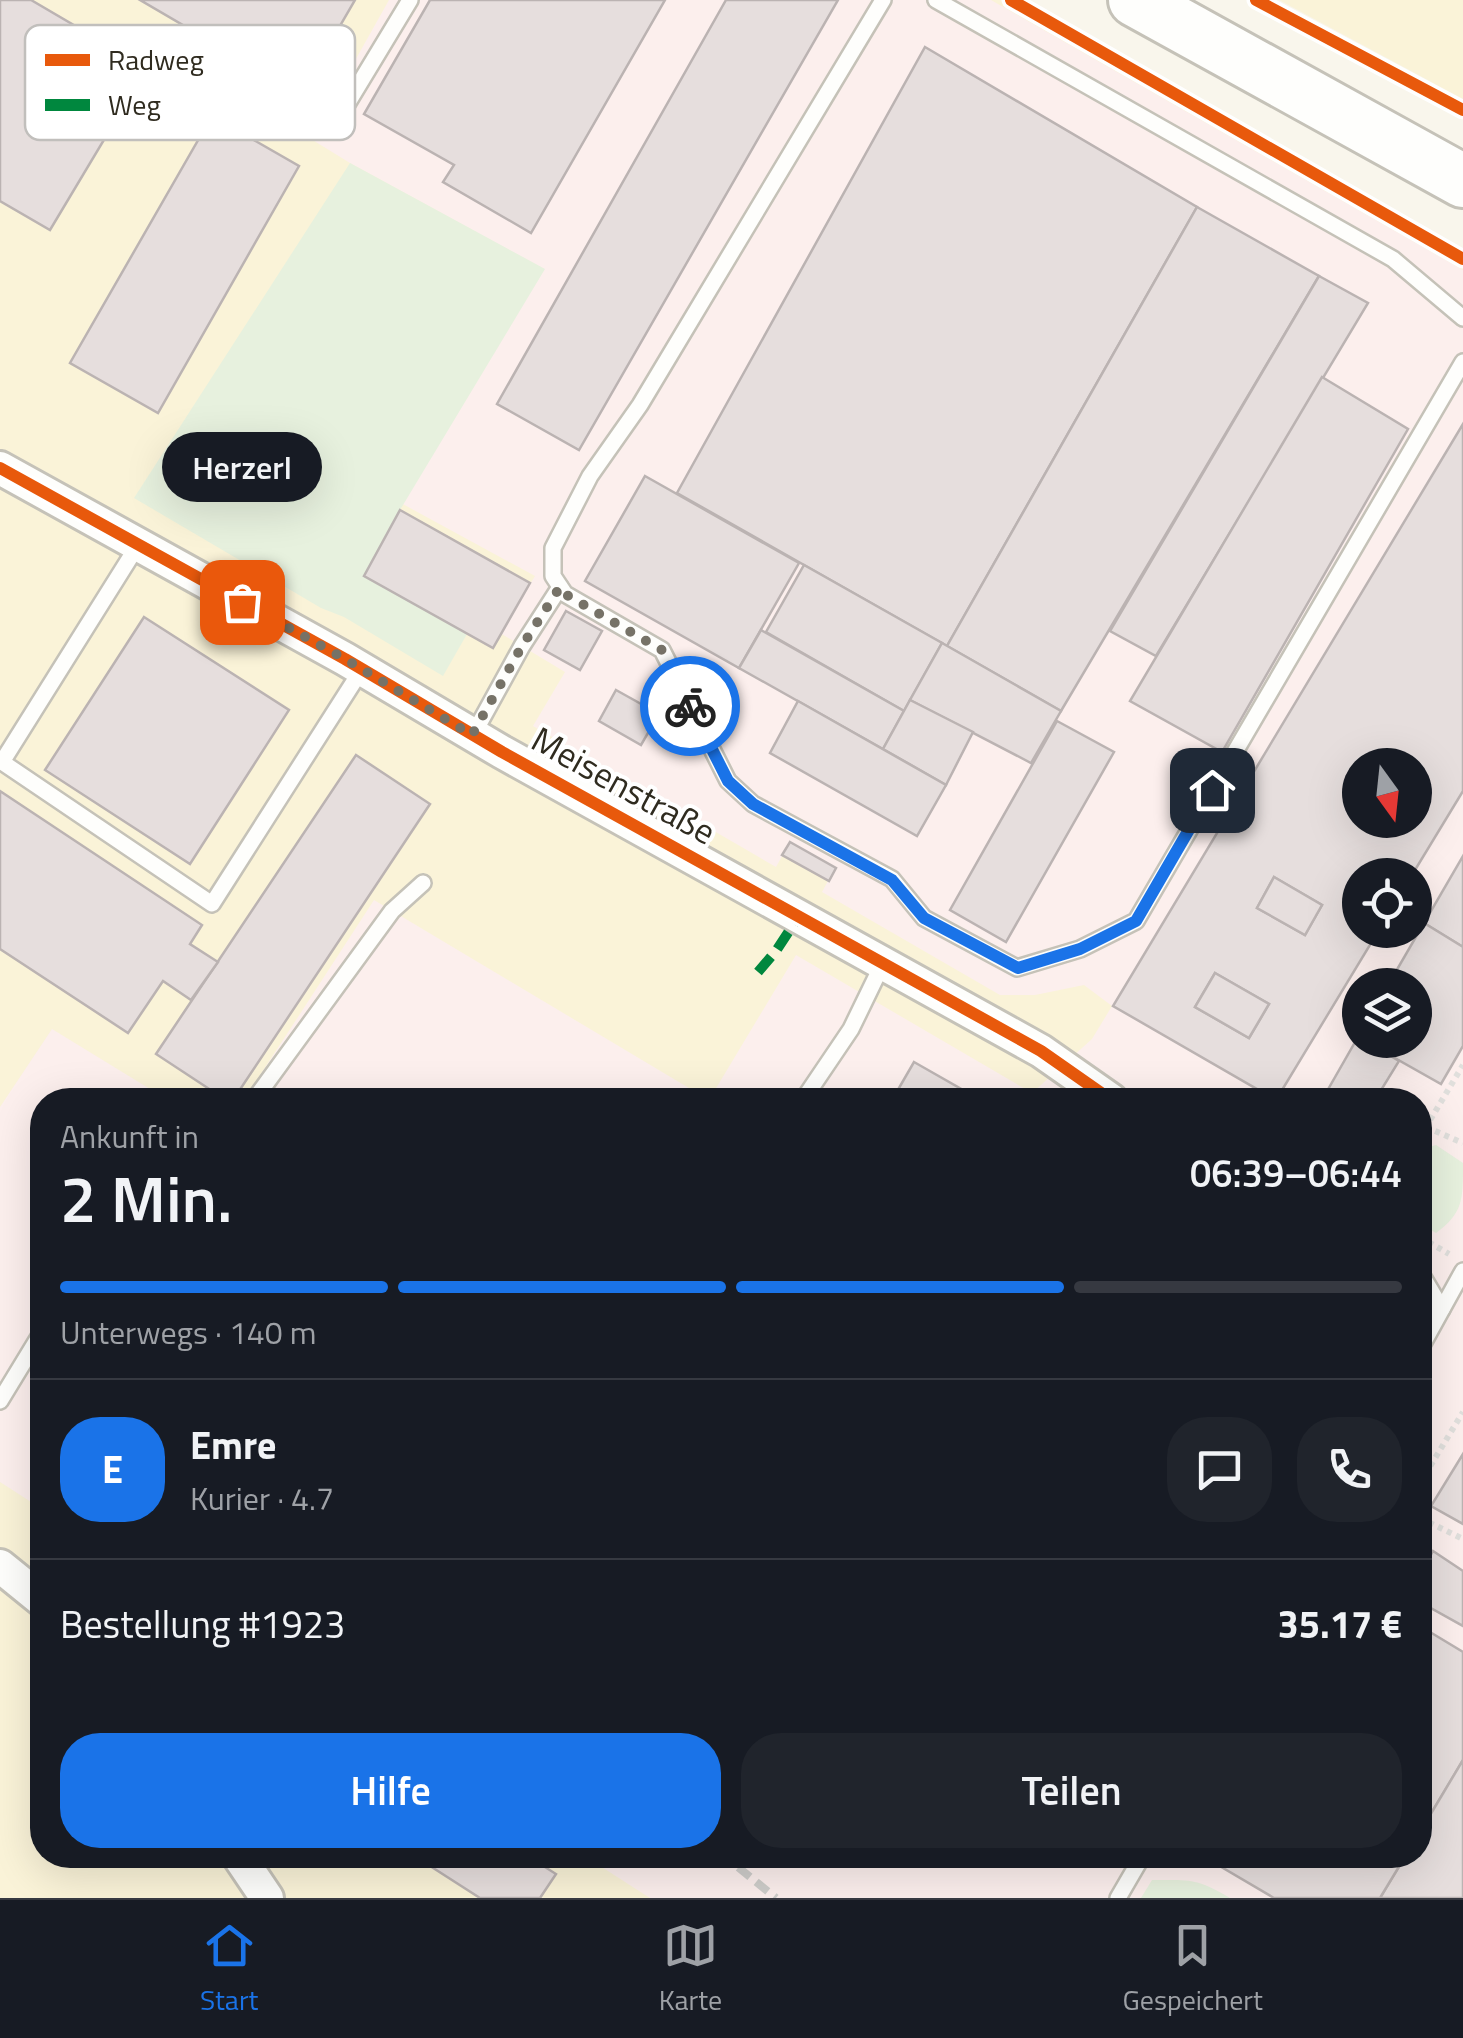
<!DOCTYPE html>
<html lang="de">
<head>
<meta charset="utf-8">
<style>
  body { margin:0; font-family:"Titillium Web",sans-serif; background:#20242c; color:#f1f3f6; height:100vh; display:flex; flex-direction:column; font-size:38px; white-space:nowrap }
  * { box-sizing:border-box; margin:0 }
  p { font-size:32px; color:#9ea1a6 }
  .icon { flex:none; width:55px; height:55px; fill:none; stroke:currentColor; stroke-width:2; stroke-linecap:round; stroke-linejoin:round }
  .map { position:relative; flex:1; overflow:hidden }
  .sheet { position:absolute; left:30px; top:1088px; width:1402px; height:780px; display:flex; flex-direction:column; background:#171b24; border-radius:40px; box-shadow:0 10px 40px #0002 }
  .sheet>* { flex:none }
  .needle { width:65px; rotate:165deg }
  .buttons { position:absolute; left:1342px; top:748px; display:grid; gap:20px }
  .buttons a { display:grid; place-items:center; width:90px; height:90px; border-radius:50%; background:#171b24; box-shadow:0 10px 40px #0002; font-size:50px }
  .pin { position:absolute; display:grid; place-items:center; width:85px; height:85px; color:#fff; margin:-42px; border-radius:20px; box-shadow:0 5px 15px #0006 }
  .courier { position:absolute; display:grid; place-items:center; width:100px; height:100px; margin:-50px; border:8px solid #1a73e8; border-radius:50%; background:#fff; color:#222; box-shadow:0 2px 12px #0007 }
  .bubble { position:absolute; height:70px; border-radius:35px; background:#171b24; box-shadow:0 10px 40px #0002; font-size:32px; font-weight:600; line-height:70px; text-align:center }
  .head em { font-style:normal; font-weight:600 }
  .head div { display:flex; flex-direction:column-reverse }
  .head { display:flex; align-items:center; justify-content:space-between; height:170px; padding:0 30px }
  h1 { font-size:65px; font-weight:600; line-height:75px }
  .bar { display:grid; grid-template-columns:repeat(4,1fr); gap:15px 10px; align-content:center; height:120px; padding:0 30px }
  .bar i { height:12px; border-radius:8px; background:#363941 }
  .bar .active { background:#1a73e8 }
  .bar p { grid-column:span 4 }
  .line { display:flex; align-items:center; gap:25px; padding:0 30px; border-top:2px solid #363941 }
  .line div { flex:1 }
  .round { display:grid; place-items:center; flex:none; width:105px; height:105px; border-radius:40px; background:#20242c }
  .cta { display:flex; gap:20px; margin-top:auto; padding:20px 30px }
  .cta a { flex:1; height:115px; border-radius:40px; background:#1a73e8; color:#fff; font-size:40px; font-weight:600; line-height:115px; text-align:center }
  .cta a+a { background:#20242c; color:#f1f3f6 }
  .tab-bar { display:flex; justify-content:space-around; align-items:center; height:140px; border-top:2px solid #363941; background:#171b24; font-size:28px; color:#9ea1a6 }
  .tab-bar a { display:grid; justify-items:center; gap:5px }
  .tab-bar .active { color:#1a73e8 }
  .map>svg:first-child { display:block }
</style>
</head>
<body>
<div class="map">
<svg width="1463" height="1898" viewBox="0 0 1463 1898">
  <rect width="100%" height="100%" fill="#f9f6ec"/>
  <g fill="#faf3d8" fill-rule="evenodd">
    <path d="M0 0H1003L1463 251V1898H0ZM1360 765H1415V820H1360ZM1360 875H1415V930H1360ZM1360 985H1415V1040H1360ZM42 1100H1420V1855H42Z"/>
    <polygon points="1279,0 1463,0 1463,99"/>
  </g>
  <g fill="#fcefed" fill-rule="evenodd">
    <path d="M389 0H991L1463 270V1898H650L583 1855H1420V1100H709L796 955 1032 1093 1092 1039 1112 1006 1084 985 1035 995H1000L822 892 835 868 790 842 776 867 533 726 565 672 500 633 535 576 388 496 544 269 350 163 311 139ZM1360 765H1415V820H1360ZM1360 875H1415V930H1360ZM1360 985H1415V1040H1360Z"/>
    <polygon points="374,900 709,1100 244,1100"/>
    <polygon points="52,1029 168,1100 42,1100 42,1509 0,1482 0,1107"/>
  </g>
  <g fill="#e7f1de">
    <polygon points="350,163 545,269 400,510 364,575 467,634 443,676 344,617 321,608 134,498"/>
    <path d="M1436 1145 1463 1163C1463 1200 1463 1213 1436 1233L1420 1224V1163L1429 1147Z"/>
    <path d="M1152 1880C1190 1880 1197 1878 1230 1898H1141Z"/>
  </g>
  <g fill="#e6dedd" stroke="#bbb3b2" stroke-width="2.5" fill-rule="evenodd">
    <polygon points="0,0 31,0 147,68 50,230 0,201"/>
    <polygon points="140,0 355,0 315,69 277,80"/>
    <polygon points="430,0 665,0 531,233 443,182 454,165 364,114"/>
    <polygon points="726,0 838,0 579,450 497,404"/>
    <polygon points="925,47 1197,207 947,646 677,493"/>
    <polygon points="212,116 299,166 158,413 70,363"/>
    <polygon points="1197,207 1319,276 1061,711 947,646"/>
    <polygon points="1319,276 1368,303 1156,656 1110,631"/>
    <polygon points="1322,377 1408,429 1222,752 1130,701"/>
    <path d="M1463 424V791L1412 875H1360V930H1379L1276 1100 1113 1006ZM1360 765H1415V820H1360ZM1274 877 1322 905 1305 935 1257 908ZM1215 973 1269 1004 1249 1038 1195 1007Z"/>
    <polygon points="645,476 799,563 739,668 585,581"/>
    <polygon points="400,510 530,583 493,648 364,576"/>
    <polygon points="804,565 942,643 904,711 766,632"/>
    <polygon points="566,611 602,631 580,670 544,650"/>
    <polygon points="144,617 289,710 190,864 45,770"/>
    <polygon points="761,630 904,711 883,749 739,668"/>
    <polygon points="942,643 1061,711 1031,763 910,700"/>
    <polygon points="616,690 659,714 641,745 599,721"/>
    <polygon points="910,700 973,732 946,785 883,749"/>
    <polygon points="798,701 946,785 917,836 770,753"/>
    <polygon points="1057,721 1114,752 1006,942 950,910"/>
    <polygon points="356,755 430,804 233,1100 226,1100 156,1054"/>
    <polygon points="0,791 202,925 190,944 218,962 191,1000 163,981 128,1033 0,949"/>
    <polygon points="790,842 836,868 829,881 782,855"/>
    <polygon points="1463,856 1463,947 1424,923"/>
    <polygon points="1274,877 1322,905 1305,935 1257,908"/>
    <polygon points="1424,923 1463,947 1463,1046 1441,1084 1363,1040 1415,1040 1415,985 1388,985"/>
    <polygon points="1215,973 1269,1004 1249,1038 1195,1007"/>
    <polygon points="1358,1037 1399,1061 1375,1100 1322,1100"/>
    <polygon points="914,1062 970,1094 966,1100 892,1100"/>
    <polygon points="1463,1454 1463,1524 1431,1506"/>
    <polygon points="1433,1551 1463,1571 1463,1626 1420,1602 1420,1573"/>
    <polygon points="1420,1626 1463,1652 1463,1760 1420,1832"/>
    <polygon points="1463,1760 1463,1898 1380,1898 1406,1855 1420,1855 1420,1832"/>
    <polygon points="413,1855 526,1855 556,1874 540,1898 480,1898"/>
    <polygon points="1201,1855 1406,1855 1380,1898 1274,1898"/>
  </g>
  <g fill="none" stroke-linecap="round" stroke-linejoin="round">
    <defs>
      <g id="lane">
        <polyline points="883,0 640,405 590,476 553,548 553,576 565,594 662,650 728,781 753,804 892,879 924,918 1017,968 1080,949 1136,921 1463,362"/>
        <polyline points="936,0 1393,259 1463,318"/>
        <polyline points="335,124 410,0"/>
        <polyline points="138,545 2,762 212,904 362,669"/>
        <polyline points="473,735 522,646 560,587"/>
        <polyline points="254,1100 392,911 423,883"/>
        <polyline points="803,1100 851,1029 883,963"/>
        <polyline points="1420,1272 1442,1309 1420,1311"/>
        <polyline points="1420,1349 1463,1271"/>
        <polyline points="0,1401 42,1332"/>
        <polyline points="1118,1898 1143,1855"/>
      </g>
      <g id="street">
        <polyline points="0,468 345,659 502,752 1041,1051 1111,1100"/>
        <polyline points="0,1566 42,1600"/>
        <polyline points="238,1855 267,1898"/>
      </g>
      <polyline id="primary" points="1135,0 1463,181"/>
    </defs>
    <use href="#lane" stroke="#c5c2b8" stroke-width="20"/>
    <use href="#street" stroke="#c5c2b8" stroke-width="38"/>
    <use href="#primary" stroke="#c5c2b8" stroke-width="58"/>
    <g stroke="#e0dfdc" stroke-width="6" stroke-dasharray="5 5" stroke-linecap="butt">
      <polyline points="1426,1127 1463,1143"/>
      <polyline points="1420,1137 1463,1065"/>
      <polyline points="1420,1237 1449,1254"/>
      <polyline points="1420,1483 1463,1412"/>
      <polyline points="1420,1518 1463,1539"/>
    </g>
    <use href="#lane" stroke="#fefefc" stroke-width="15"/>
    <use href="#street" stroke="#fefefc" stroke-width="32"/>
    <use href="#primary" stroke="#fefefc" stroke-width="52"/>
    <polyline stroke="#cecdca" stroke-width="8" stroke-dasharray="15 8" stroke-linecap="butt" points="719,1855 733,1863 776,1898"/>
    <polyline stroke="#00873e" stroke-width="10" stroke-dasharray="20 10" stroke-linecap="butt" points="758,972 776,951 799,916"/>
    <defs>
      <g id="cycleway">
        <polyline points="1011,0 1463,259"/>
        <polyline points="1256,0 1463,110"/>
        <polyline points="0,468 345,659 502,752 1041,1051 1111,1100"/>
      </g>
    </defs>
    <use href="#cycleway" stroke="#fff" stroke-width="19"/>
    <use href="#cycleway" stroke="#e8590c" stroke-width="12"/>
  </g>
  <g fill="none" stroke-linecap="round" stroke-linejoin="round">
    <polyline stroke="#767267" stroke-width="10" stroke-dasharray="0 18" points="242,602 345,659 472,735 522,646 560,587 565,594 662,650 690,706"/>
    <polyline stroke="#1a73e8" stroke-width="12" points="690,706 728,781 753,804 892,880 924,918 1018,968 1080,949 1136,921 1212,790"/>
  </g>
  <g text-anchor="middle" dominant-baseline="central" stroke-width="8" stroke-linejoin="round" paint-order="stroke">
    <g font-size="35" fill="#2f2b1f" stroke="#fff">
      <text transform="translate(624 785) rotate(29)">Meisenstraße</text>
    </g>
  </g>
  <rect x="25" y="25" width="330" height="115" rx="15" fill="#fff" stroke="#c1bfbc" stroke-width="2.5"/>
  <rect x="45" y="54" width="45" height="12" fill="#e8590c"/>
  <rect x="45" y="99" width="45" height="12" fill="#00873e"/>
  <g font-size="28" fill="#2f2b1f">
    <text x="108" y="70">Radweg</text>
    <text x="108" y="115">Weg</text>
  </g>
</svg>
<div class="buttons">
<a><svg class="needle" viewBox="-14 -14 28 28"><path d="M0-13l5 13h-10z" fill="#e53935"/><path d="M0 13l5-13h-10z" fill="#9ea1a6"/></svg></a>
<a><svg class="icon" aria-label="locate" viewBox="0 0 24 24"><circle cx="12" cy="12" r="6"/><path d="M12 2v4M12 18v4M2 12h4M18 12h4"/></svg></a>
<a><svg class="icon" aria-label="layers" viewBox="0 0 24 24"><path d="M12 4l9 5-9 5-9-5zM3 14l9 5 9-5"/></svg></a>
</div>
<div class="pin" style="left:242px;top:602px;background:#ea580c"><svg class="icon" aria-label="bag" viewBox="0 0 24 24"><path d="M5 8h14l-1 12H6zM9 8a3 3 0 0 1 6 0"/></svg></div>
<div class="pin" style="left:1212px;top:790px;background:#1f2937"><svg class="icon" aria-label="home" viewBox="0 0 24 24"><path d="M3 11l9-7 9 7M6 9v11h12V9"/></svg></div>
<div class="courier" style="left:690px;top:706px"><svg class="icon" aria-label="bike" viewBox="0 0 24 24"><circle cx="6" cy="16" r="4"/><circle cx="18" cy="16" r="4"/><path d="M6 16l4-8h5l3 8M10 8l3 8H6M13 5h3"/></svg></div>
<div class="bubble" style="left:162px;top:432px;width:160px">Herzerl</div>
<section class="sheet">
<div class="head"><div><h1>2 Min.</h1><p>Ankunft in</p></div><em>06:39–06:44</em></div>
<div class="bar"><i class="active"></i><i class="active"></i><i class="active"></i><i></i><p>Unterwegs · 140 m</p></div>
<div class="line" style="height:180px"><b class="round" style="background:#1a73e8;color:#fff">E</b><div><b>Emre</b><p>Kurier · 4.7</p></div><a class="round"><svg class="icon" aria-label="chat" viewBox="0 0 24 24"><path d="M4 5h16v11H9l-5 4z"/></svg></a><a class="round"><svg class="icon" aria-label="phone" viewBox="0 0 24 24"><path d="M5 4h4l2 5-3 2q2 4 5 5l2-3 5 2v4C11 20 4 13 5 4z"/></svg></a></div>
<div class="line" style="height:130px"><div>Bestellung #1923</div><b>35.17 €</b></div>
<div class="cta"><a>Hilfe</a><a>Teilen</a></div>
</section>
</div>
<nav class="tab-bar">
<a class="active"><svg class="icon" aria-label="home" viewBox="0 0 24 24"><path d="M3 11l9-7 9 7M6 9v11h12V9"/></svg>Start</a>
<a><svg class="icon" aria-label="map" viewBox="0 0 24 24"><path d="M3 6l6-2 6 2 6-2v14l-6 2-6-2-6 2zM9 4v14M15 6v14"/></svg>Karte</a>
<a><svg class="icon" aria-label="saved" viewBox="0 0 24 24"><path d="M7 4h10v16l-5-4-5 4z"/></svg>Gespeichert</a>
</nav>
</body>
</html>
